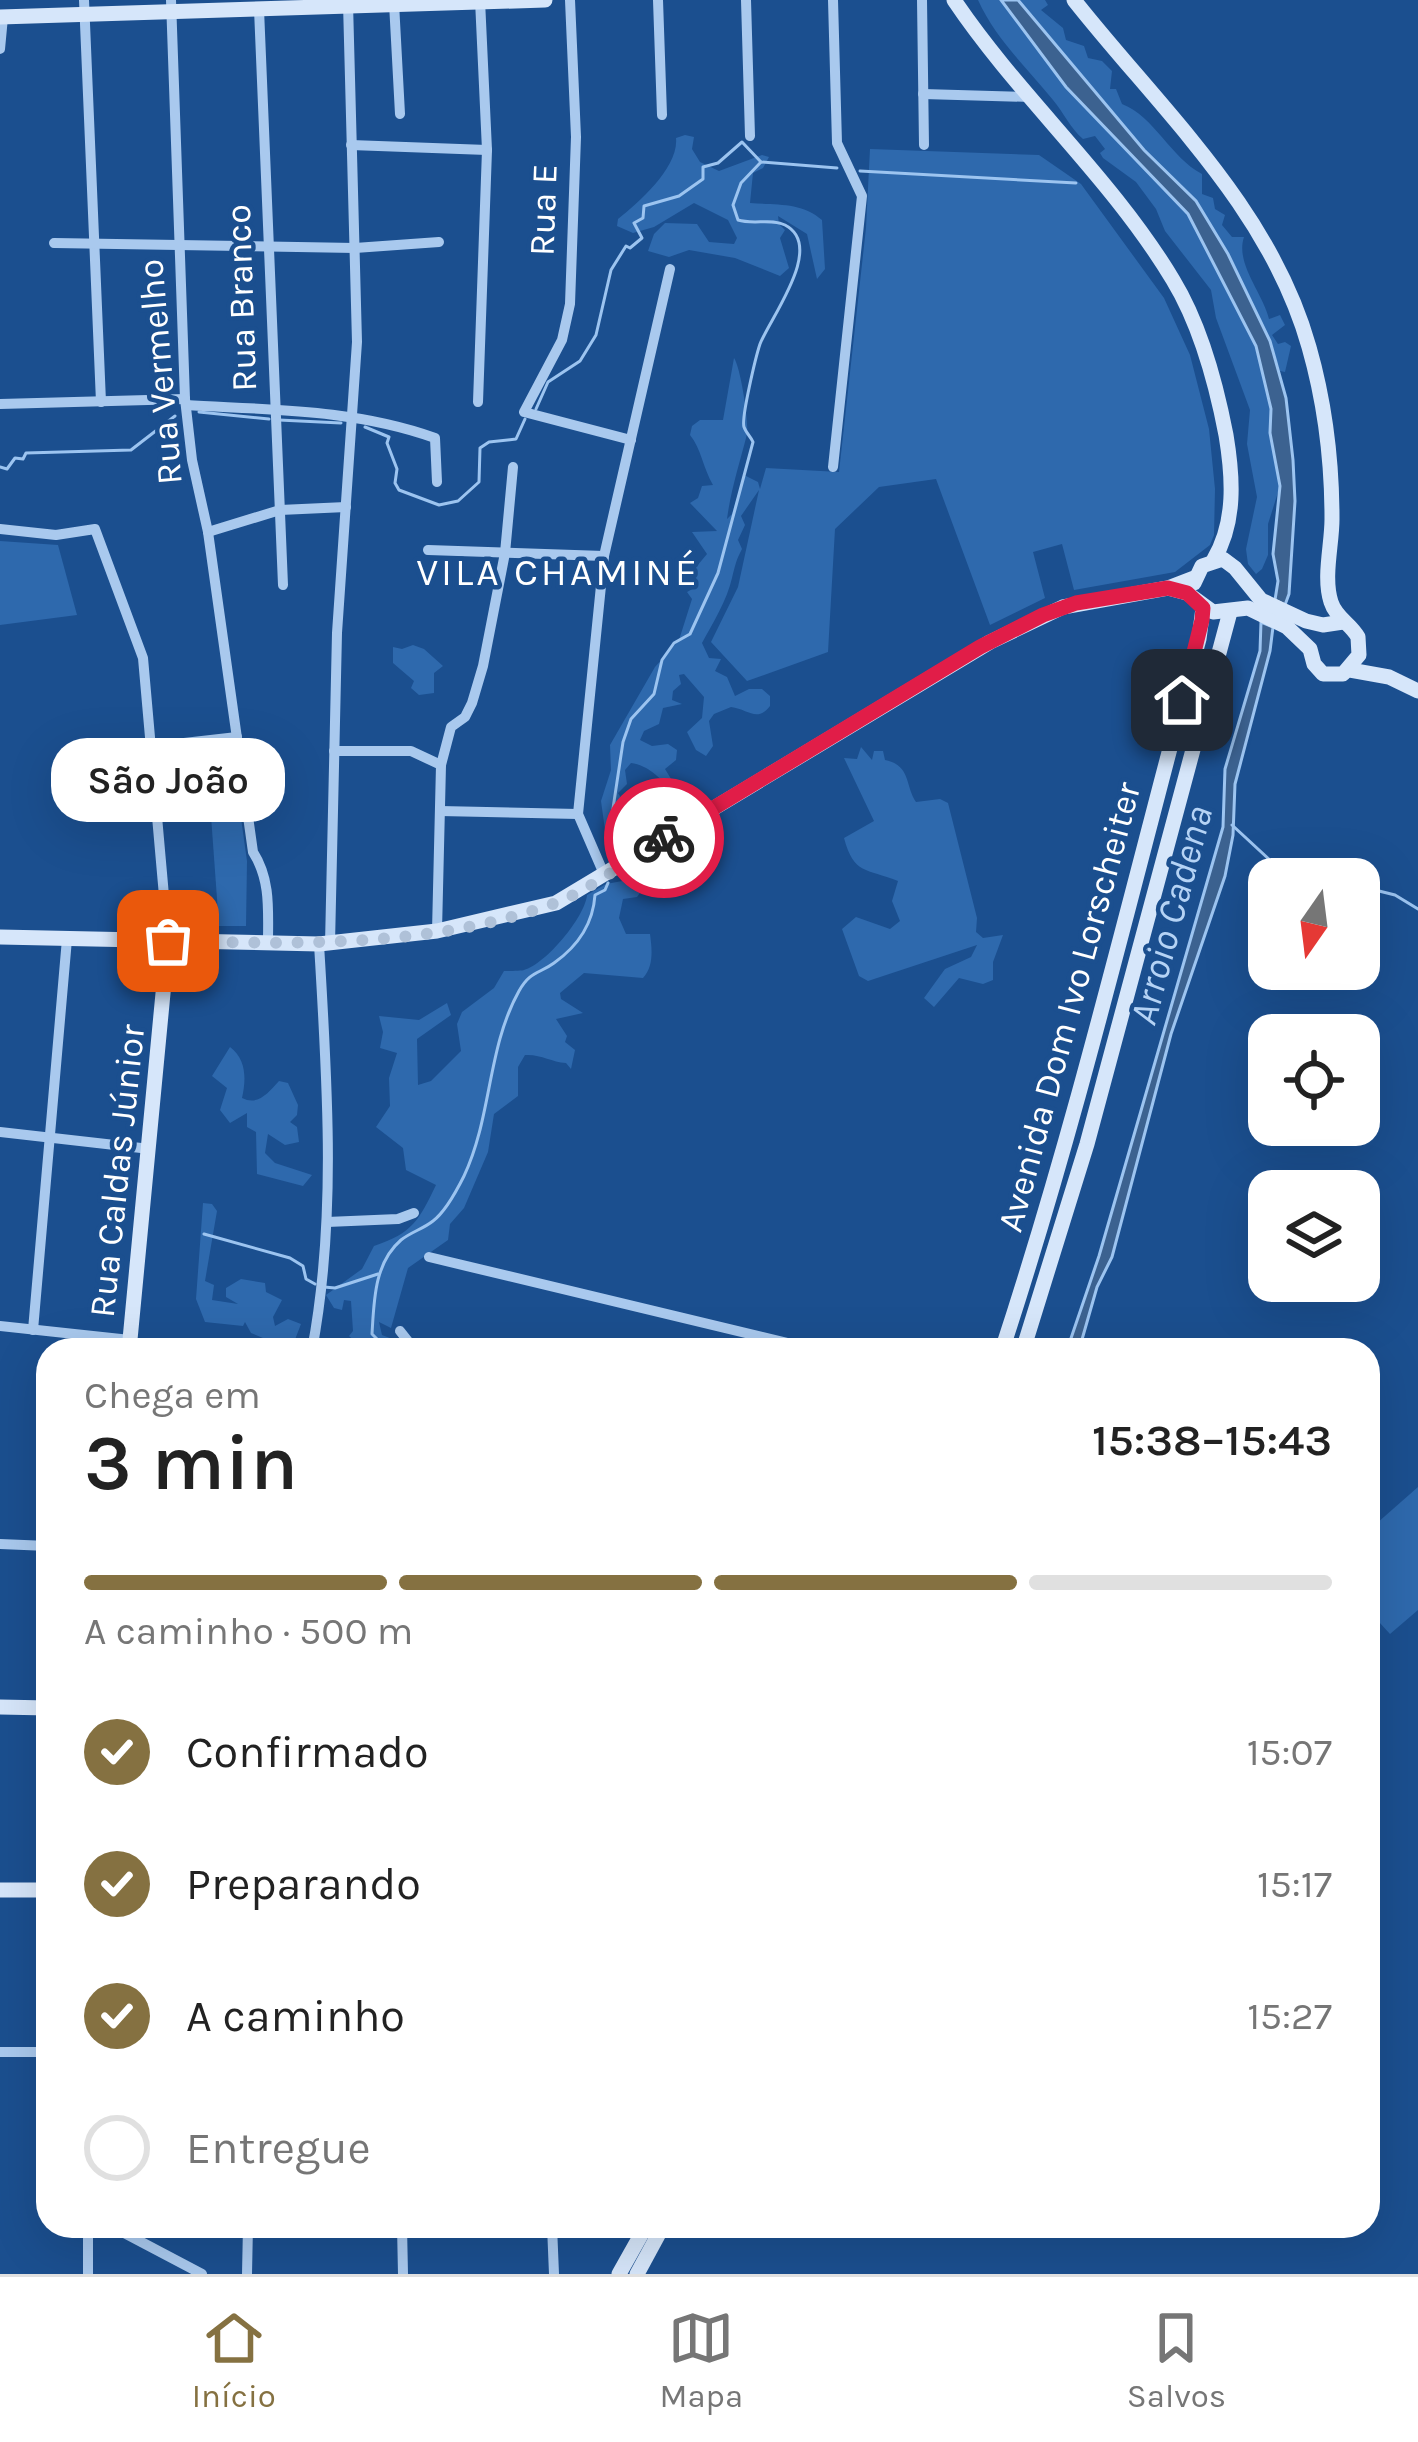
<!DOCTYPE html>
<html lang="pt">
<head>
<meta charset="utf-8">
<style>
  body { margin:0; font-family:Karla,sans-serif; background:#f2f2f2; color:#222; height:100vh; display:flex; flex-direction:column; font-size:45px; white-space:nowrap }
  * { box-sizing:border-box; margin:0 }
  p { font-size:39px; color:#767676 }
  .icon { flex:none; width:66px; height:66px; fill:none; stroke:currentColor; stroke-width:2; stroke-linecap:round; stroke-linejoin:round }
  .map { position:relative; flex:1; overflow:hidden }
  .side { position:absolute; left:36px; top:1338px; width:1344px; height:900px; display:flex; flex-direction:column; background:#fff; border-radius:36px; box-shadow:0 12px 48px #0002 }
  .side>* { flex:none }
  .needle { width:78px; rotate:194deg }
  .buttons { position:absolute; left:1248px; top:858px; display:grid; gap:24px }
  .buttons a { display:grid; place-items:center; width:132px; height:132px; border-radius:24px; background:#fff; box-shadow:0 12px 48px #0002; font-size:60px }
  .pin { position:absolute; display:grid; place-items:center; width:102px; height:102px; color:#fff; margin:-51px; border-radius:24px; box-shadow:0 6px 18px #0006 }
  .courier { position:absolute; display:grid; place-items:center; width:120px; height:120px; margin:-60px; border:9px solid #e11d48; border-radius:50%; background:#fff; color:#222; box-shadow:0 3px 15px #0007 }
  .bubble { position:absolute; height:84px; border-radius:36px; background:#fff; box-shadow:0 12px 48px #0002; font-size:39px; font-weight:600; line-height:84px; text-align:center }
  .overview em { font-style:normal; font-weight:600 }
  .overview div { display:flex; flex-direction:column-reverse }
  .overview { display:flex; align-items:center; justify-content:space-between; height:204px; padding:0 48px }
  h1 { font-size:78px; font-weight:600; line-height:90px }
  .bar { display:grid; grid-template-columns:repeat(4,1fr); gap:18px 12px; align-content:center; height:144px; padding:0 48px }
  .bar i { height:15px; border-radius:9px; background:#e0e0e0 }
  .bar .on { background:#857141 }
  .bar p { grid-column:span 4 }
  ol { padding:0 48px; list-style:none }
  li { display:flex; align-items:center; gap:36px; height:132px }
  li p { margin-inline-start:auto }
  li .icon { padding:12px; border-radius:50%; background:#857141; color:#fff; stroke-width:4 }
  li:last-child { color:#767676 }
  li i { width:66px; height:66px; border:6px solid #e0e0e0; border-radius:50% }
  .dock { display:flex; justify-content:space-around; align-items:center; height:168px; border-top:3px solid #e0e0e0; background:#fff; font-size:33px; color:#767676 }
  .dock a { display:grid; justify-items:center; gap:6px }
  .dock .on { color:#857141 }
  .map>svg:first-child { display:block }
</style>
</head>
<body>
<div class="map">
<svg width="1418" height="2274" viewBox="0 0 1418 2274">
  <rect width="100%" height="100%" fill="#1b4f8f"/>
  <g fill="#2e69ad">
    <path d="M978 0H1001L1066 87 1188 214 1256 346 1271 409 1270 433 1280 486 1268 524V555L1262 569 1256 574 1248 564 1246 549 1257 497 1247 444 1250 410 1216 318 1211 290 1165 231 1156 209 1136 182 1103 158 1100 153 1105 149 1095 136 1083 139C1070 128 1064 113 1053 100 1027 68 995 38 978 0Z"/>
    <path d="M1018 0H1045L1048 5 1041 10 1063 28 1066 40 1084 46 1088 58 1102 61 1112 71 1110 89H1116L1122 104C1155 117 1170 157 1202 174V194L1213 198 1215 209 1225 215 1222 225 1232 237H1244C1235 264 1263 293 1269 319L1280 315 1285 325 1272 335 1278 344 1285 342 1291 346 1285 372 1280 371 1270 341 1228 254 1196 201 1144 150Z"/>
    <path d="M685 135 694 137 692 149 700 162 719 171 762 155 769 157 763 168 753 173 750 203C776 205 802 202 822 220L825 269 817 279 807 234 778 216 779 224 785 230 780 238 789 268 780 276 735 258 689 250 669 257 648 251 654 234 665 223 697 224 709 242 734 244 737 238 728 220 694 203 654 227 633 233 617 226 618 219C639 202 679 167 676 138Z"/>
    <path d="M870 149 1039 155 1081 184 1164 298 1190 355 1209 429 1215 489 1214 535 1210 545 1175 572 1074 590 1062 544 1033 552 1045 598 990 625 936 479 879 487 835 529 828 652 747 681 711 642 738 587 759 490 741 516 745 525 738 540 742 549C736 560 735 566 732 578 727 600 713 623 702 643L709 658 721 659 715 671 727 677 735 696 749 689H762L770 696V706C757 723 748 709 731 707L714 714 709 721 713 746 706 756 696 750 687 732 702 718 704 697 684 674 679 675 681 684 673 691 672 700 682 704 663 708 659 724 644 731 640 740 652 746 668 744 677 750 676 760 665 769 676 787 671 790C660 778 648 765 631 763L625 770 627 784 618 793 627 808 618 817 622 830 616 834 605 830 601 801 611 770 610 745 655 667 679 640 692 599 687 592 696 587 690 581 692 572 707 554 692 532 717 531 690 503 698 498 702 486 713 485C703 468 701 448 690 435L692 426 700 420H723L734 358C741 368 749 424 747 434 740 462 731 489 727 519L732 514 744 475 758 482 760 489 766 468 839 472 866 228Z"/>
    <polygon points="0,541 58,545 77,615 0,625"/>
    <polygon points="413,645 424,649 443,666 434,673 434,693 419,695 411,688 414,681 393,663 393,647 402,649"/>
    <polygon points="227,745 231,747 247,861 246,926 219,926 206,747"/>
    <path d="M861 747 872 760 874 751H883L885 760C911 765 905 786 916 802L940 799 948 803 977 918 976 932 983 938 1003 935 993 962V980L983 984 959 978 934 1007 924 998 945 969 971 957 977 945 868 981 859 976 842 929 856 917 890 929 900 921 892 901 898 881C866 868 854 875 844 838L874 821 844 758 857 759Z"/>
    <path d="M633 879 645 886 637 897 623 899 619 918 626 934H650C652 949 654 966 643 978L584 973 560 993 561 999 583 1013 556 1019 567 1036 565 1042 575 1050 571 1069 566 1063C551 1062 541 1054 525 1055L518 1067V1096L494 1114 488 1152 464 1208 450 1224 448 1240 408 1268 391 1328 379 1322 382 1335 400 1342 402 1350H364L349 1336 353 1331 351 1301 344 1300 342 1310 334 1308 326 1295 362 1269 374 1246C413 1233 419 1220 436 1185L406 1170 403 1148 376 1127 390 1106 389 1078 397 1053 380 1048 383 1032 379 1016 419 1020 447 1003 451 1015 417 1039 418 1085 431 1081 461 1051 457 1024 462 1012 494 988 504 971C506 971 523 971 524 970 546 964 585 917 587 895L606 884Z"/>
    <path d="M230 1047C247 1060 246 1080 242 1098 258 1106 268 1093 279 1081L288 1083 298 1105 297 1115 290 1122 297 1127 299 1142 285 1145 268 1134 265 1153 275 1163 312 1175 303 1186 257 1174 256 1132 247 1127V1113L230 1123 220 1110 227 1088 212 1076Z"/>
    <polygon points="203,1203 212,1204 217,1211 205,1281 214,1285 212,1300 238,1304 226,1297 226,1288 241,1279 265,1283 266,1292 282,1300 273,1317 275,1326 288,1319 301,1324 291,1350 266,1350 270,1341 251,1333 245,1322 243,1326 205,1322 196,1299"/>
    <polygon points="1418,1487 1418,1610 1390,1634 1368,1610 1368,1531"/>
  </g>
  <g fill="#3c6290" stroke="#9cc4f0" stroke-width="3">
    <polygon points="1001,0 1018,0 1144,150 1196,201 1228,254 1270,341 1286,398 1293,460 1295,501 1289,594 1285,605 1275,600 1278,581 1273,554 1280,486 1270,433 1271,409 1256,346 1188,214 1066,87"/>
    <polygon points="1261,622 1273,627 1270,651 1235,784 1233,835 1225,876 1171,1034 1112,1257 1097,1287 1079,1350 1067,1350 1099,1256 1223,827 1225,769 1260,651"/>
  </g>
  <g fill="none" stroke-linecap="round" stroke-linejoin="round">
    <g stroke="#9cc4f0" stroke-width="3">
      <polyline points="860,171 1076,183"/>
      <polyline points="536,409 548,382 580,361 596,335 611,270 626,246 630,248 642,238 634,223 643,218 644,206 679,196 703,179 703,167 718,163 742,142 761,162 837,168"/>
      <polyline points="199,412 269,419"/>
      <polyline points="279,420 341,423"/>
      <polyline points="365,427 389,437 387,443 397,469 395,483 399,490 439,505 458,501 479,482 480,448 489,442 516,439 525,419"/>
      <polyline points="0,467 7,469 15,458 23,459 26,453 131,450 175,416"/>
      <polyline points="1232,825 1273,863 1334,879"/>
      <path d="M611 856 609 835 623 742 631 719 654 694 662 660 674 643 690 634 718 573 753 442C751 437 746 433 744 427 741 418 756 356 760 344 770 318 826 246 785 225 772 218 753 225 738 220L733 205 741 183 761 162"/>
      <polyline points="1359,886 1395,895 1418,909"/>
      <polyline points="204,1234 290,1258 303,1266 306,1279 315,1284"/>
      <polyline points="324,1287 335,1288 378,1274"/>
      <path d="M388 1350 372 1334C374 1302 374 1263 401 1240 411 1232 423 1229 433 1221 445 1212 457 1190 464 1176 492 1117 487 1048 519 991 530 971 539 974 554 963 578 946 593 924 595 895L605 890 608 883"/>
    </g>
    <g stroke="#a9c9ee" stroke-width="10">
      <polyline points="84,0 101,402"/>
      <path d="M171 0 185 399 192 460 208 532 253 852C271 880 268 911 268 943"/>
      <polyline points="570,0 576,137 570,304 562,340 524,412 631,440"/>
      <polyline points="658,0 662,115"/>
      <polyline points="746,0 750,136"/>
      <polyline points="833,0 837,143 862,196 833,467"/>
      <polyline points="922,0 924,145"/>
      <polyline points="394,3 400,114"/>
      <polyline points="259,9 283,585"/>
      <polyline points="0,49 3,17"/>
      <polyline points="923,94 1031,97"/>
      <polyline points="351,145 487,150"/>
      <polyline points="54,243 355,248 439,242"/>
      <polyline points="478,402 487,150 480,0"/>
      <polyline points="0,404 185,399"/>
      <path d="M186 405C271 410 354 409 435 438L437 482"/>
      <polyline points="0,529 56,535 95,529 143,658 168,941"/>
      <polyline points="208,532 280,510 346,507"/>
      <polyline points="428,550 604,556"/>
      <polyline points="149,747 237,737"/>
      <polyline points="334,751 411,751 441,765"/>
      <polyline points="440,811 578,814"/>
      <polyline points="604,874 578,814 604,556 670,269"/>
      <polyline points="437,931 441,765 451,727 465,717 472,703 483,666 505,553 513,467"/>
      <polyline points="330,944 337,633 357,342 348,3"/>
      <polyline points="0,1132 150,1149"/>
      <polyline points="327,1222 398,1219 414,1213"/>
      <polyline points="429,1257 817,1350"/>
      <polyline points="0,1326 130,1340"/>
      <polyline points="33,1330 67,939"/>
      <polyline points="400,1331 415,1350"/>
      <path d="M312 1350C337 1218 327 1079 319 944"/>
      <polyline points="0,1544 48,1546"/>
      <polyline points="0,2052 48,2052"/>
      <polyline points="111,2226 202,2274"/>
      <polyline points="402,2226 403,2274"/>
      <polyline points="552,2226 554,2274"/>
      <polyline points="88,2274 88,2226"/>
      <polyline points="247,2274 248,2226"/>
    </g>
    <g stroke="#d6e6fa" stroke-width="15">
      <path d="M954 0C1020 98 1112 178 1173 280 1201 326 1216 383 1226 435 1233 477 1236 522 1214 559"/>
      <path d="M1074 0C1161 110 1270 208 1309 347 1325 403 1332 461 1332 519 1332 545 1323 577 1331 602 1336 618 1350 623 1358 637L1359 655 1343 674H1323L1314 664 1310 649 1287 627 1248 608 1213 612 1187 593 1168 588"/>
      <polyline points="0,17 545,0"/>
      <polyline points="1194,583 1202,566 1223,559 1235,568 1261,600 1306,621 1323,625 1343,622"/>
      <polyline points="1350,670 1389,677 1418,691"/>
      <polyline points="0,937 319,944 437,931 556,903 990,642 1063,607 1168,588 1194,578"/>
      <polyline points="129,1350 168,941"/>
      <path d="M1002 1350C1079 1116 1135 876 1199 639L1203 608"/>
      <polyline points="1023,1350 1087,1144 1230,612"/>
      <polyline points="0,1707 48,1708"/>
      <polyline points="0,1890 48,1890"/>
      <polyline points="619,2274 646,2226"/>
      <polyline points="637,2274 663,2226"/>
    </g>
  </g>
  <g fill="none" stroke-linecap="round" stroke-linejoin="round">
    <path stroke="#afc1d8" stroke-width="12" stroke-dasharray="0 21.6" d="M168 941C296 944 430 948 553 904 591 890 629 859 664 838"/>
    <polyline stroke="#e11d48" stroke-width="15" points="664,838 980,647 1043,615 1076,603 1168,588 1187,593 1203,608 1202,620 1182,700"/>
  </g>
  <g text-anchor="middle" dominant-baseline="central" stroke-width="9" stroke-linejoin="round" paint-order="stroke">
    <g font-size="36" fill="#fff" stroke="#1b4f8f">
      <text transform="translate(543 210) rotate(-88)">Rua E</text>
      <text transform="translate(241 298) rotate(-92)">Rua Branco</text>
      <text transform="translate(160 372) rotate(-95)">Rua Vermelho</text>
      <text transform="translate(1069 1007) rotate(-75)">Avenida Dom Ivo Lorscheiter</text>
      <text transform="translate(117 1171) rotate(-84)">Rua Caldas Júnior</text>
    </g>
    <g font-size="39" letter-spacing="3" fill="#fff" stroke="#1b4f8f">
      <text x="558" y="572">VILA CHAMINÉ</text>
    </g>
    <g font-size="39" font-style="italic" fill="#b5d3f5" stroke="#1b4f8f">
      <text transform="translate(1171 915) rotate(-75)">Arroio Cadena</text>
    </g>
  </g>
</svg>
<div class="buttons">
<a><svg class="needle" viewBox="-14 -14 28 28"><path d="M0-13l5 13h-10z" fill="#e53935"/><path d="M0 13l5-13h-10z" fill="#767676"/></svg></a>
<a><svg class="icon" aria-label="locate" viewBox="0 0 24 24"><circle cx="12" cy="12" r="6"/><path d="M12 2v4M12 18v4M2 12h4M18 12h4"/></svg></a>
<a><svg class="icon" aria-label="layers" viewBox="0 0 24 24"><path d="M12 4l9 5-9 5-9-5zM3 14l9 5 9-5"/></svg></a>
</div>
<div class="pin" style="left:168px;top:941px;background:#ea580c"><svg class="icon" aria-label="bag" viewBox="0 0 24 24"><path d="M5 8h14l-1 12H6zM9 8a3 3 0 0 1 6 0"/></svg></div>
<div class="pin" style="left:1182px;top:700px;background:#1f2937"><svg class="icon" aria-label="home" viewBox="0 0 24 24"><path d="M3 11l9-7 9 7M6 9v11h12V9"/></svg></div>
<div class="courier" style="left:664px;top:838px"><svg class="icon" aria-label="bike" viewBox="0 0 24 24"><circle cx="6" cy="16" r="4"/><circle cx="18" cy="16" r="4"/><path d="M6 16l4-8h5l3 8M10 8l3 8H6M13 5h3"/></svg></div>
<div class="bubble" style="left:51px;top:738px;width:234px">São João</div>
<section class="side">
<div class="overview"><div><h1>3 min</h1><p>Chega em</p></div><em>15:38–15:43</em></div>
<div class="bar"><i class="on"></i><i class="on"></i><i class="on"></i><i></i><p>A caminho · 500 m</p></div>
<ol>
<li><svg class="icon" aria-label="check" viewBox="0 0 24 24"><path d="M5 12l5 5 9-10"/></svg>Confirmado<p>15:07</p></li>
<li><svg class="icon" aria-label="check" viewBox="0 0 24 24"><path d="M5 12l5 5 9-10"/></svg>Preparando<p>15:17</p></li>
<li><svg class="icon" aria-label="check" viewBox="0 0 24 24"><path d="M5 12l5 5 9-10"/></svg>A caminho<p>15:27</p></li>
<li><i></i>Entregue</li>
</ol>
</section>
</div>
<nav class="dock">
<a class="on"><svg class="icon" aria-label="home" viewBox="0 0 24 24"><path d="M3 11l9-7 9 7M6 9v11h12V9"/></svg>Início</a>
<a><svg class="icon" aria-label="map" viewBox="0 0 24 24"><path d="M3 6l6-2 6 2 6-2v14l-6 2-6-2-6 2zM9 4v14M15 6v14"/></svg>Mapa</a>
<a><svg class="icon" aria-label="saved" viewBox="0 0 24 24"><path d="M7 4h10v16l-5-4-5 4z"/></svg>Salvos</a>
</nav>
</body>
</html>
